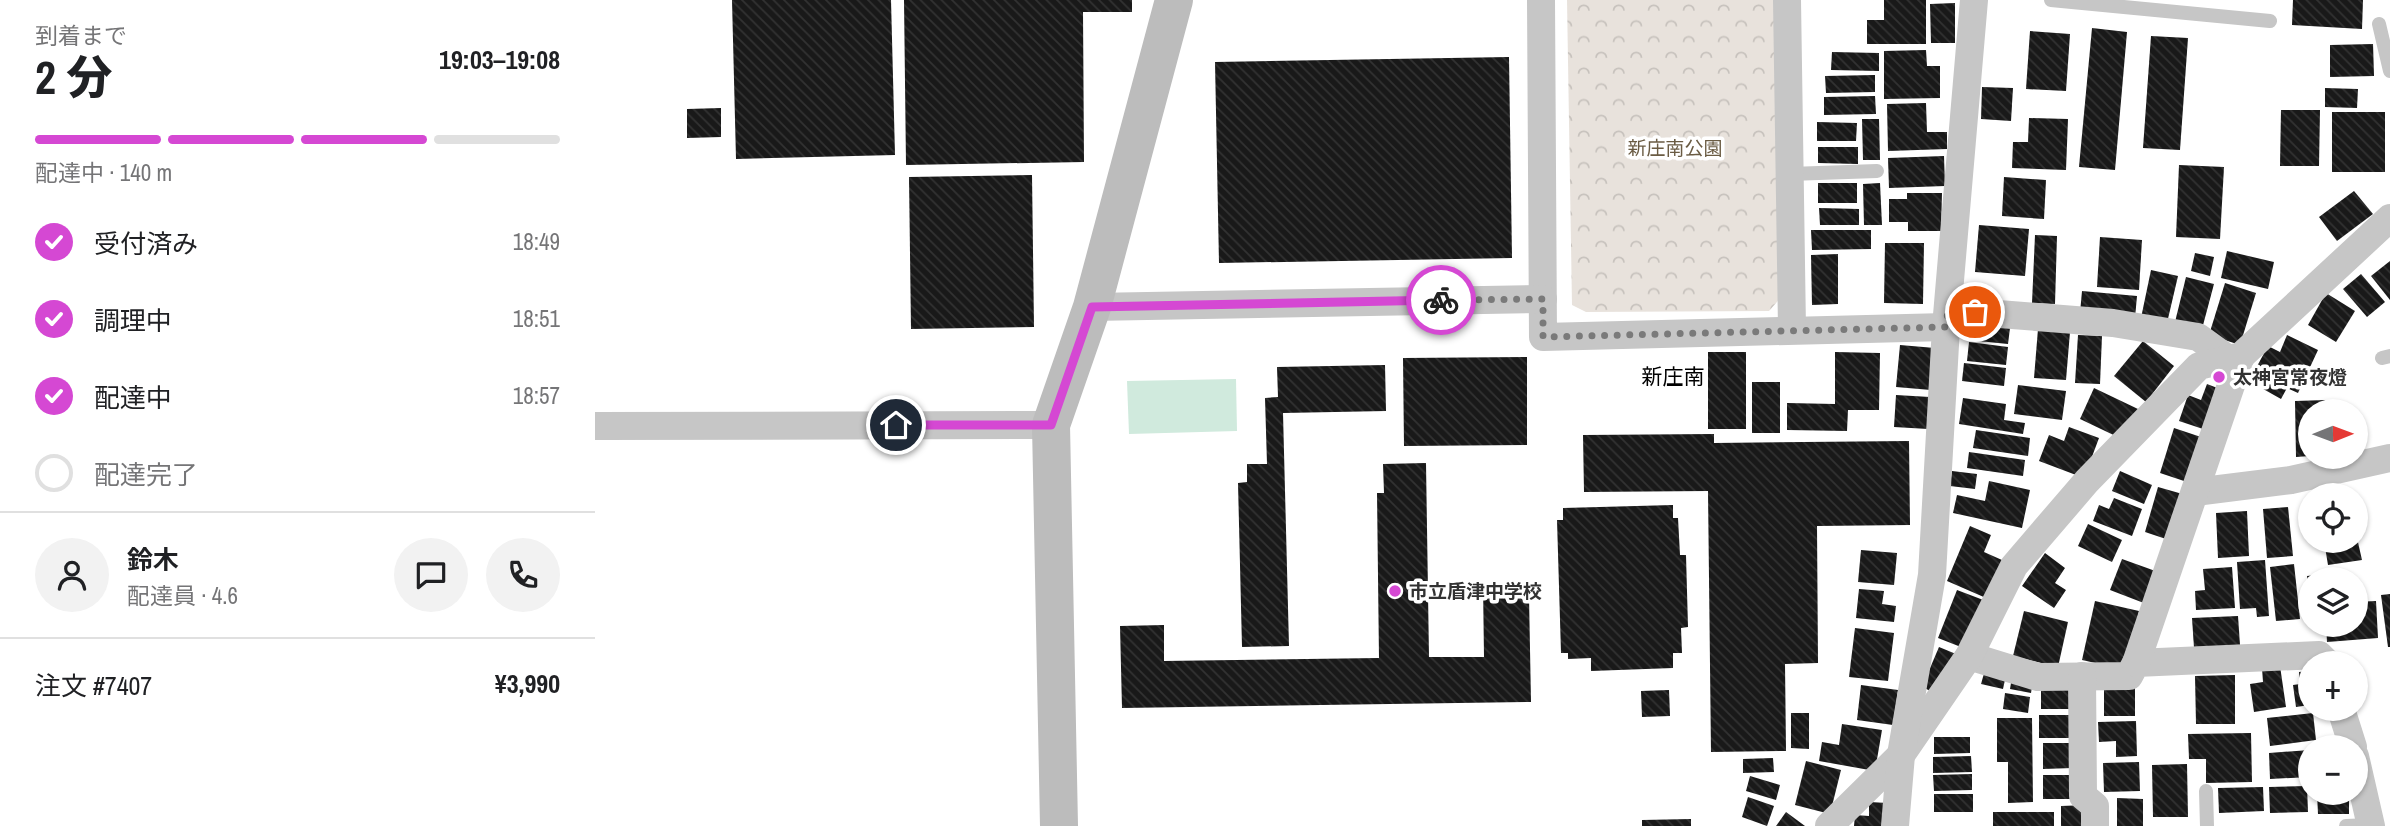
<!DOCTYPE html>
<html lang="ja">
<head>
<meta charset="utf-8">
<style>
  body { margin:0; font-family:"Archivo Narrow","Noto Sans JP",sans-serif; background:#f2f2f2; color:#202124; height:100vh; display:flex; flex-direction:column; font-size:26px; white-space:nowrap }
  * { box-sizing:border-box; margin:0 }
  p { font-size:23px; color:#757577 }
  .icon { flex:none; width:38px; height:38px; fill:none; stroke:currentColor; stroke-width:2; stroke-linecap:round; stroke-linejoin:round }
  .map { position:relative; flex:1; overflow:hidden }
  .details { display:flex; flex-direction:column; background:#fff; width:595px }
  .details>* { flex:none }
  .needle { width:46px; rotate:89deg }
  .tools { position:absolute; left:1703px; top:399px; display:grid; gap:14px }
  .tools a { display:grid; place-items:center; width:70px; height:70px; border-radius:50%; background:#fff; box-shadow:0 2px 5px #0004; font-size:35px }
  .pin { position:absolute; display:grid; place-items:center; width:60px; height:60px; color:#fff; margin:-30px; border:4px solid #fff; border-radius:50%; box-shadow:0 2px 7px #0007 }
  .courier { position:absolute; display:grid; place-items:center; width:70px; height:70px; margin:-35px; border:5px solid #d548d3; border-radius:50%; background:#fff; color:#222; box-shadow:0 2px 9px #0007 }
  .overview em { font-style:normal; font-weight:800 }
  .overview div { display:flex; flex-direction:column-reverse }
  .overview { display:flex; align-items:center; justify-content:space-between; height:119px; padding:0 35px }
  h1 { font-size:46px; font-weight:800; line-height:52px }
  .bar { display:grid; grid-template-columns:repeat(4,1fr); gap:10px 7px; align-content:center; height:84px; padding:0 35px }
  .bar i { height:9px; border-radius:5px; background:#e0e0e0 }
  .bar .current { background:#d548d3 }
  .bar p { grid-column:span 4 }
  .line { display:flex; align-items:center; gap:18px; padding:0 35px; border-top:2px solid #e0e0e0 }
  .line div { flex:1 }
  .round { display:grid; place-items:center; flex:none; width:74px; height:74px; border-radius:37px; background:#f2f2f2 }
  ol { padding:0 35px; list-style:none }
  li { display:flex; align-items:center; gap:21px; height:77px }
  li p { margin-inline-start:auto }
  li .icon { padding:7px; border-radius:50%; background:#d548d3; color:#fff; stroke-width:4 }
  li:last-child { color:#757577 }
  li i { width:38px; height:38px; border:4px solid #e0e0e0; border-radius:50% }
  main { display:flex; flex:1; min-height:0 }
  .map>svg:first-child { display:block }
</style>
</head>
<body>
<main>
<section class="details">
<div class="overview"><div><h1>2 分</h1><p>到着まで</p></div><em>19:03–19:08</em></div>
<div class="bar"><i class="current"></i><i class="current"></i><i class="current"></i><i></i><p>配達中 · 140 m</p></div>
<ol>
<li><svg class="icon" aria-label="check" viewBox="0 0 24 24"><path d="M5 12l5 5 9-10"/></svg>受付済み<p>18:49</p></li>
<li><svg class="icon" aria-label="check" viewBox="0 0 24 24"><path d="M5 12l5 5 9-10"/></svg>調理中<p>18:51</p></li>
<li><svg class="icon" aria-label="check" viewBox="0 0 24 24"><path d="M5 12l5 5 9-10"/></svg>配達中<p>18:57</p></li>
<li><i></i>配達完了</li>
</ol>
<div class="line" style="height:126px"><a class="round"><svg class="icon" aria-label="person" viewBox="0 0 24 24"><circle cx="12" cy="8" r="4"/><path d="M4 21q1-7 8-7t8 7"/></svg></a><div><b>鈴木</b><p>配達員 · 4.6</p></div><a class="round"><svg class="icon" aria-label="chat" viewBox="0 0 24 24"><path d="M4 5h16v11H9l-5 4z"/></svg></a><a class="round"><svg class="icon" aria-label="phone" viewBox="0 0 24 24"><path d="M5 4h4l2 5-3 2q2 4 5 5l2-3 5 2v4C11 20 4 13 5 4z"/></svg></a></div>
<div class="line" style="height:91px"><div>注文 #7407</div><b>¥3,990</b></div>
</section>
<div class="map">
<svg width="1795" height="826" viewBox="0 0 1795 826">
  <defs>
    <pattern id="forest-crowns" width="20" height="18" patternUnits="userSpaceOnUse" patternTransform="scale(1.75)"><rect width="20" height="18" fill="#e8e2dc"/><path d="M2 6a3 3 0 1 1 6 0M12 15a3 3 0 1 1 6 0" fill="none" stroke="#c7c2bd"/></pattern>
    <pattern id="building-back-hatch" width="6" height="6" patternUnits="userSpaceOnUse" patternTransform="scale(1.75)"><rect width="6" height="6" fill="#191919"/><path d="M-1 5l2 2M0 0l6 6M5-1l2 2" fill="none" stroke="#323232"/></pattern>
  </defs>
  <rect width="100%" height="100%" fill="#fff"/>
  <polygon fill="url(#forest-crowns)" points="972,0 1184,0 1188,295 1174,311 991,312 977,305"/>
  <polygon fill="#d0eadd" points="641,379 642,431 534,434 532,381"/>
  <g fill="url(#building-back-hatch)">
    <polygon points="137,0 296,0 300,155 141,159"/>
    <polygon points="309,0 537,0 537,12 488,12 489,162 311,165"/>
    <polygon points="1289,0 1331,0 1331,44 1272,44 1272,20 1289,20"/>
    <polygon points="1698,0 1768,0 1767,29 1697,25"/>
    <polygon points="1360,3 1360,43 1336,43 1335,4"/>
    <polygon points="1497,28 1532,32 1520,170 1484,167"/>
    <polygon points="1435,31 1475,34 1471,91 1431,89"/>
    <polygon points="1556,36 1593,38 1585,150 1548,148"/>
    <polygon points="1778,44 1779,76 1735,77 1735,45"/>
    <polygon points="1331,50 1332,66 1345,66 1345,98 1289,99 1289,51"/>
    <polygon points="1237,52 1284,53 1284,71 1236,70"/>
    <polygon points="914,57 917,258 624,263 620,62"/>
    <polygon points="1280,75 1280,92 1231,93 1230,76"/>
    <polygon points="1387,87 1418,88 1416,121 1386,119"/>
    <polygon points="1730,88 1763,89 1762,108 1730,107"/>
    <polygon points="1280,96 1281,114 1229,115 1229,97"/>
    <polygon points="1331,103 1332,132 1352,132 1352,149 1293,151 1292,104"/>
    <polygon points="126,108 126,137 92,138 92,109"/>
    <polygon points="1686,110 1725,110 1724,166 1685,166"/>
    <rect x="1737" y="112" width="53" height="60"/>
    <polygon points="1434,118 1473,119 1471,170 1417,168 1418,142 1433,142"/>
    <polygon points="1267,119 1284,119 1285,160 1268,160"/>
    <polygon points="1222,122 1262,123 1261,141 1222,141"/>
    <polygon points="1223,147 1263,147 1263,164 1223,163"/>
    <polygon points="1349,156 1350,186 1294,188 1293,158"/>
    <polygon points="1584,165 1629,167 1625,239 1581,237"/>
    <polygon points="437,175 439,327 316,329 314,177"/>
    <polygon points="1409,177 1451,180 1449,219 1407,216"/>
    <rect x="1223" y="183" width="39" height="20"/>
    <polygon points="1285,183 1287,225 1269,225 1268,184"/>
    <polygon points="1759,191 1778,214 1742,241 1724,217"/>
    <polygon points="1312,193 1347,193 1346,231 1313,231 1313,222 1294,222 1294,199 1312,199"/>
    <polygon points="1224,208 1264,209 1264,225 1225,225"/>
    <polygon points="1384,225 1434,229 1430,276 1380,272"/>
    <polygon points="1216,230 1276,230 1276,249 1217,250"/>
    <polygon points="1440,235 1462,236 1460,304 1437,303"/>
    <polygon points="1505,237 1547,240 1544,290 1502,287"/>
    <polygon points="1290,243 1329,243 1328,304 1289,303"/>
    <polygon points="1632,251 1679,262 1673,289 1626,278"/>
    <polygon points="1600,253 1619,257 1615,276 1596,271"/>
    <polygon points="1243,254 1243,304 1217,305 1216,255"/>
    <polygon points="1795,261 1795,300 1776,276"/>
    <polygon points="1556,270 1583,276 1572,323 1546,318"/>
    <polygon points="1766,274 1790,302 1772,317 1748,289"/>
    <polygon points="1591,277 1619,284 1607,329 1580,322"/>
    <polygon points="1630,283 1661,293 1645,345 1614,335"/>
    <polygon points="1487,291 1542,296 1540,318 1485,313"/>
    <polygon points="1731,293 1760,311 1741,342 1713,325"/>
    <polygon points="1374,323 1415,328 1413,344 1373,340"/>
    <polygon points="1443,329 1475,332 1471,380 1439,378"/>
    <polygon points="1483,335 1507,336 1505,384 1480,383"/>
    <polygon points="1692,335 1723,350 1703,393 1692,388 1686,399 1654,381 1673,346 1685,352"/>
    <polygon points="1548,341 1579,366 1551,402 1519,376"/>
    <polygon points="1374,342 1413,347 1411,365 1372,361"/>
    <polygon points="1305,345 1340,348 1336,390 1301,387"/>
    <rect x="1113" y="352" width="38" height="77"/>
    <polygon points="1240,352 1285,353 1284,410 1253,410 1252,431 1192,430 1192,403 1240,404"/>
    <polygon points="932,357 932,445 809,446 808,358"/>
    <polygon points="1369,363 1411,368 1409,386 1367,381"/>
    <polygon points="790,365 791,411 688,413 694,646 647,647 643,483 652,482 652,464 672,464 670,398 683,397 682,367"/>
    <rect x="1157" y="382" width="28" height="51"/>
    <polygon points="1612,384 1625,389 1611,430 1584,421 1593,395 1606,400"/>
    <polygon points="1423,385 1471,391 1467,420 1419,414"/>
    <polygon points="1499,388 1543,409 1529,440 1485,419"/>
    <polygon points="1301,395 1335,397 1333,429 1299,427"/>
    <polygon points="1368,398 1411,404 1409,420 1430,423 1428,434 1364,424"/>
    <polygon points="1731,400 1731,411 1715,411 1715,456 1701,457 1700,401"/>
    <polygon points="1474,427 1504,438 1489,478 1444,461 1454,435 1469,441"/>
    <polygon points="1579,428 1609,438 1595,483 1565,473"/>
    <polygon points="1381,430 1435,438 1433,456 1378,448"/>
    <polygon points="1119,434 1119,443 1314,441 1315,525 1222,526 1223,663 1190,664 1191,751 1116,752 1113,491 989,492 988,435"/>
    <polygon points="1374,452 1430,460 1428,476 1372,468"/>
    <polygon points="831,463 834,657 889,657 888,584 925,583 926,596 934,596 936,702 527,708 525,626 569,625 569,661 784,658 782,493 789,493 788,464"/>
    <polygon points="1357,471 1382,474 1380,489 1355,486"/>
    <polygon points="1525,471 1557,485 1549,504 1517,491"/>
    <polygon points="1394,481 1435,490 1427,528 1358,513 1362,495 1390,501"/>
    <polygon points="1563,487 1591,495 1577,541 1550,532"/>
    <polygon points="1519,498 1547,509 1537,536 1498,521 1504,505 1514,509"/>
    <polygon points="1078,505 1078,518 1083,518 1085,555 1091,555 1093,627 1086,628 1087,653 1078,653 1078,668 996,671 996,658 973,659 973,653 966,653 962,520 968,520 968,508"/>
    <polygon points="1693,507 1698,556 1672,558 1668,509"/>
    <polygon points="1652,511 1654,556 1623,558 1621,513"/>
    <polygon points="1493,524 1527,540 1517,562 1483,546"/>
    <polygon points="1375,526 1396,535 1389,552 1407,560 1391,598 1352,581"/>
    <polygon points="1760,529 1767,560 1733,565 1729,541 1760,541"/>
    <polygon points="1266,550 1302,553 1299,585 1263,582"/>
    <polygon points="1450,553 1470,568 1460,583 1471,590 1459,608 1427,586"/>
    <polygon points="1527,559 1566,573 1554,605 1515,590"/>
    <polygon points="1670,560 1674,616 1662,617 1661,608 1645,609 1642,562"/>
    <polygon points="1699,564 1705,619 1681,621 1675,567"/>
    <polygon points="1637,567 1640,608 1601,610 1600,591 1610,590 1608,569"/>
    <polygon points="1752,572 1753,579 1715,579 1713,592 1712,576"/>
    <polygon points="1264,589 1289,591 1287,604 1301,606 1299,622 1261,618"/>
    <polygon points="1362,590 1391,601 1371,649 1343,638"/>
    <polygon points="1795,594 1795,647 1793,647 1786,595"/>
    <polygon points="1500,601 1544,611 1531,670 1487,660"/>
    <polygon points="1781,601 1783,638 1732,642 1731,625 1760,625 1760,602"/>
    <polygon points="1429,611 1473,622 1463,667 1418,656"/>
    <polygon points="1643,616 1645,645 1599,648 1597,618"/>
    <polygon points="1260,628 1299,633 1293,681 1254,677"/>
    <polygon points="1344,647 1361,654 1344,695 1327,687"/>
    <polygon points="1685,666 1691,707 1659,712 1655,684 1668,682 1667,668"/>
    <polygon points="1390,670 1411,675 1408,689 1386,684"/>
    <polygon points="1715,671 1715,705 1701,707 1698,685 1705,684 1704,672"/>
    <polygon points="1640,675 1640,724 1601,724 1600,676"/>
    <polygon points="1417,677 1438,681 1436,693 1415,689"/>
    <rect x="1509" y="683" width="31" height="33"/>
    <polygon points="1266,685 1303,690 1298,725 1262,720"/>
    <polygon points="1446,688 1474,689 1474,709 1446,709"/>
    <polygon points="1074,690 1075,716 1047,717 1046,691"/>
    <polygon points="1410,693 1435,697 1433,713 1408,709"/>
    <polygon points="1196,713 1214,713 1214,749 1196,748"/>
    <polygon points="1718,713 1721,740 1675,746 1672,718"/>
    <polygon points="1444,715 1474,715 1475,738 1444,738"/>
    <polygon points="1402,718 1437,718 1438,802 1413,803 1413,762 1402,762"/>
    <polygon points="1541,721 1542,756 1521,757 1521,741 1504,742 1503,722"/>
    <polygon points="1247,724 1287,730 1280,771 1224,761 1227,742 1244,745"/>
    <polygon points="1656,733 1657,782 1611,783 1611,759 1594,759 1593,734"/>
    <polygon points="1339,737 1375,737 1375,753 1339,754"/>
    <polygon points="1448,743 1477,743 1478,768 1448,769"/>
    <polygon points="1715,750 1715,777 1675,779 1674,753"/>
    <polygon points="1376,756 1377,772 1338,773 1338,757"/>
    <polygon points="1178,758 1179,772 1148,773 1148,759"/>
    <polygon points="1211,761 1246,770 1235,814 1200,805"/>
    <polygon points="1544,762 1545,791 1509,792 1508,763"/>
    <polygon points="1592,764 1593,817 1558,817 1557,765"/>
    <polygon points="1377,774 1377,790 1339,791 1338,775"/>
    <rect x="1448" y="775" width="32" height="24"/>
    <polygon points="1155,776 1185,785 1181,800 1151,791"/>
    <polygon points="1712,786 1713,812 1675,813 1674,787"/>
    <polygon points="1668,787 1669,811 1624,813 1623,788"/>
    <polygon points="1722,793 1754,793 1754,814 1723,814"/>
    <rect x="1339" y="794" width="39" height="18"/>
    <polygon points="1153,797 1179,806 1172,826 1147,817"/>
    <polygon points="1522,798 1548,799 1548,826 1522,826"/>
    <polygon points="1274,802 1293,803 1292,826 1259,826 1260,815 1274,816"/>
    <polygon points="1492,805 1493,826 1466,826 1466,806"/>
    <polygon points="1191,812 1210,826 1181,826"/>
    <rect x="1398" y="812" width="61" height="14"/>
    <polygon points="1096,819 1096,826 1047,826 1047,820"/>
  </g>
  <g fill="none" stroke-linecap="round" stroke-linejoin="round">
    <g stroke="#c6c6c6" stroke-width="14">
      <polyline points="1456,0 1675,21"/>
      <polyline points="1784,24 1795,71"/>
      <polyline points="1195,174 1282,171"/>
      <polyline points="1787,358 1795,356"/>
      <polyline points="1611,791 1612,826"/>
      <polyline points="1751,826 1775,825"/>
    </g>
    <g stroke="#c6c6c6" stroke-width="28">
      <polyline points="946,0 948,337 1351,327"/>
      <polyline points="1192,0 1197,329"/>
      <polyline points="497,307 948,299"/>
      <polyline points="1353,310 1518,323 1603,337 1632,358"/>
      <polyline points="0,426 456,425"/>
      <polyline points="1600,492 1696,480 1795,458"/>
      <polyline points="1374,656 1443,677 1534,676 1541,663 1724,655 1732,663"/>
      <polyline points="1541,663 1646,356"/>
      <polyline points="1487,676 1488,796 1500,806 1500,826"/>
      <polyline points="1746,709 1758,747"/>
      <polyline points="1760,756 1776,826"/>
      <polyline points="1234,826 1306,755 1374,656 1419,566 1492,481 1604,366 1646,356 1795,218"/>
      <polyline points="1300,826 1306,755 1337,575 1351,327 1379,0"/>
    </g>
    <polyline stroke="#bcbcbc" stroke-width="38" points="464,826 456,425 497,307 579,0"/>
  </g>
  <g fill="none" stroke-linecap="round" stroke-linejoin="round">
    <polyline stroke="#7a7a7a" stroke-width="7" stroke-dasharray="0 12.6" points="846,300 948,299 948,337 1351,327 1353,310 1380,312"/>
    <polyline stroke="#d548d3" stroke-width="9" points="301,425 456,425 497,307 846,300"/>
  </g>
  <g fill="#d548d3" stroke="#fff" stroke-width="2.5">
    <circle cx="1624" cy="377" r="7"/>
    <circle cx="800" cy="591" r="7"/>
  </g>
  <g text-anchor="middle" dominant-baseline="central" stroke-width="7" stroke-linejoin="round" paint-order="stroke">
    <g font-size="19" fill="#6a5b43" stroke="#fff">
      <text x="1080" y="148">新庄南公園</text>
    </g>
    <g font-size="19" font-weight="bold" fill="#323232" stroke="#fff" text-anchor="start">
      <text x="1638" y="377">太神宮常夜燈</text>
      <text x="814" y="591">市立盾津中学校</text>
    </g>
    <g font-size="21" fill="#000" stroke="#fff">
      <text x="1078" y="376">新庄南</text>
    </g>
  </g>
</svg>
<div class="tools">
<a><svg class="needle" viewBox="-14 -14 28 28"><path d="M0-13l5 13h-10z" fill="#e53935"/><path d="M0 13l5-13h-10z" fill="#757577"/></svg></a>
<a><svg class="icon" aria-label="locate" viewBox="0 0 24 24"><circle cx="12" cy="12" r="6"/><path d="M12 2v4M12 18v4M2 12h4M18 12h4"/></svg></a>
<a><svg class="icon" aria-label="layers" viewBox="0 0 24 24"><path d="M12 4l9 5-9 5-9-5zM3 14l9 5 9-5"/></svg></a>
<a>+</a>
<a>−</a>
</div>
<div class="pin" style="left:1380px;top:312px;background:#ea580c"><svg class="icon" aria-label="bag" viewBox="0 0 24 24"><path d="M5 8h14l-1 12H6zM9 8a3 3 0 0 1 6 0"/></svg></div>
<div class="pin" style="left:301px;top:425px;background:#1f2937"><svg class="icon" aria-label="home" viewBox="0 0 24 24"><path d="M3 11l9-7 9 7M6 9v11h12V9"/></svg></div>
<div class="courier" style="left:846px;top:300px"><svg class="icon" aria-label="bike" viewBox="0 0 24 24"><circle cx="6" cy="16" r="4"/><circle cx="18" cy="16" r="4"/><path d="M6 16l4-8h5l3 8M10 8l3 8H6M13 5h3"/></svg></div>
</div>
</main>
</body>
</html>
